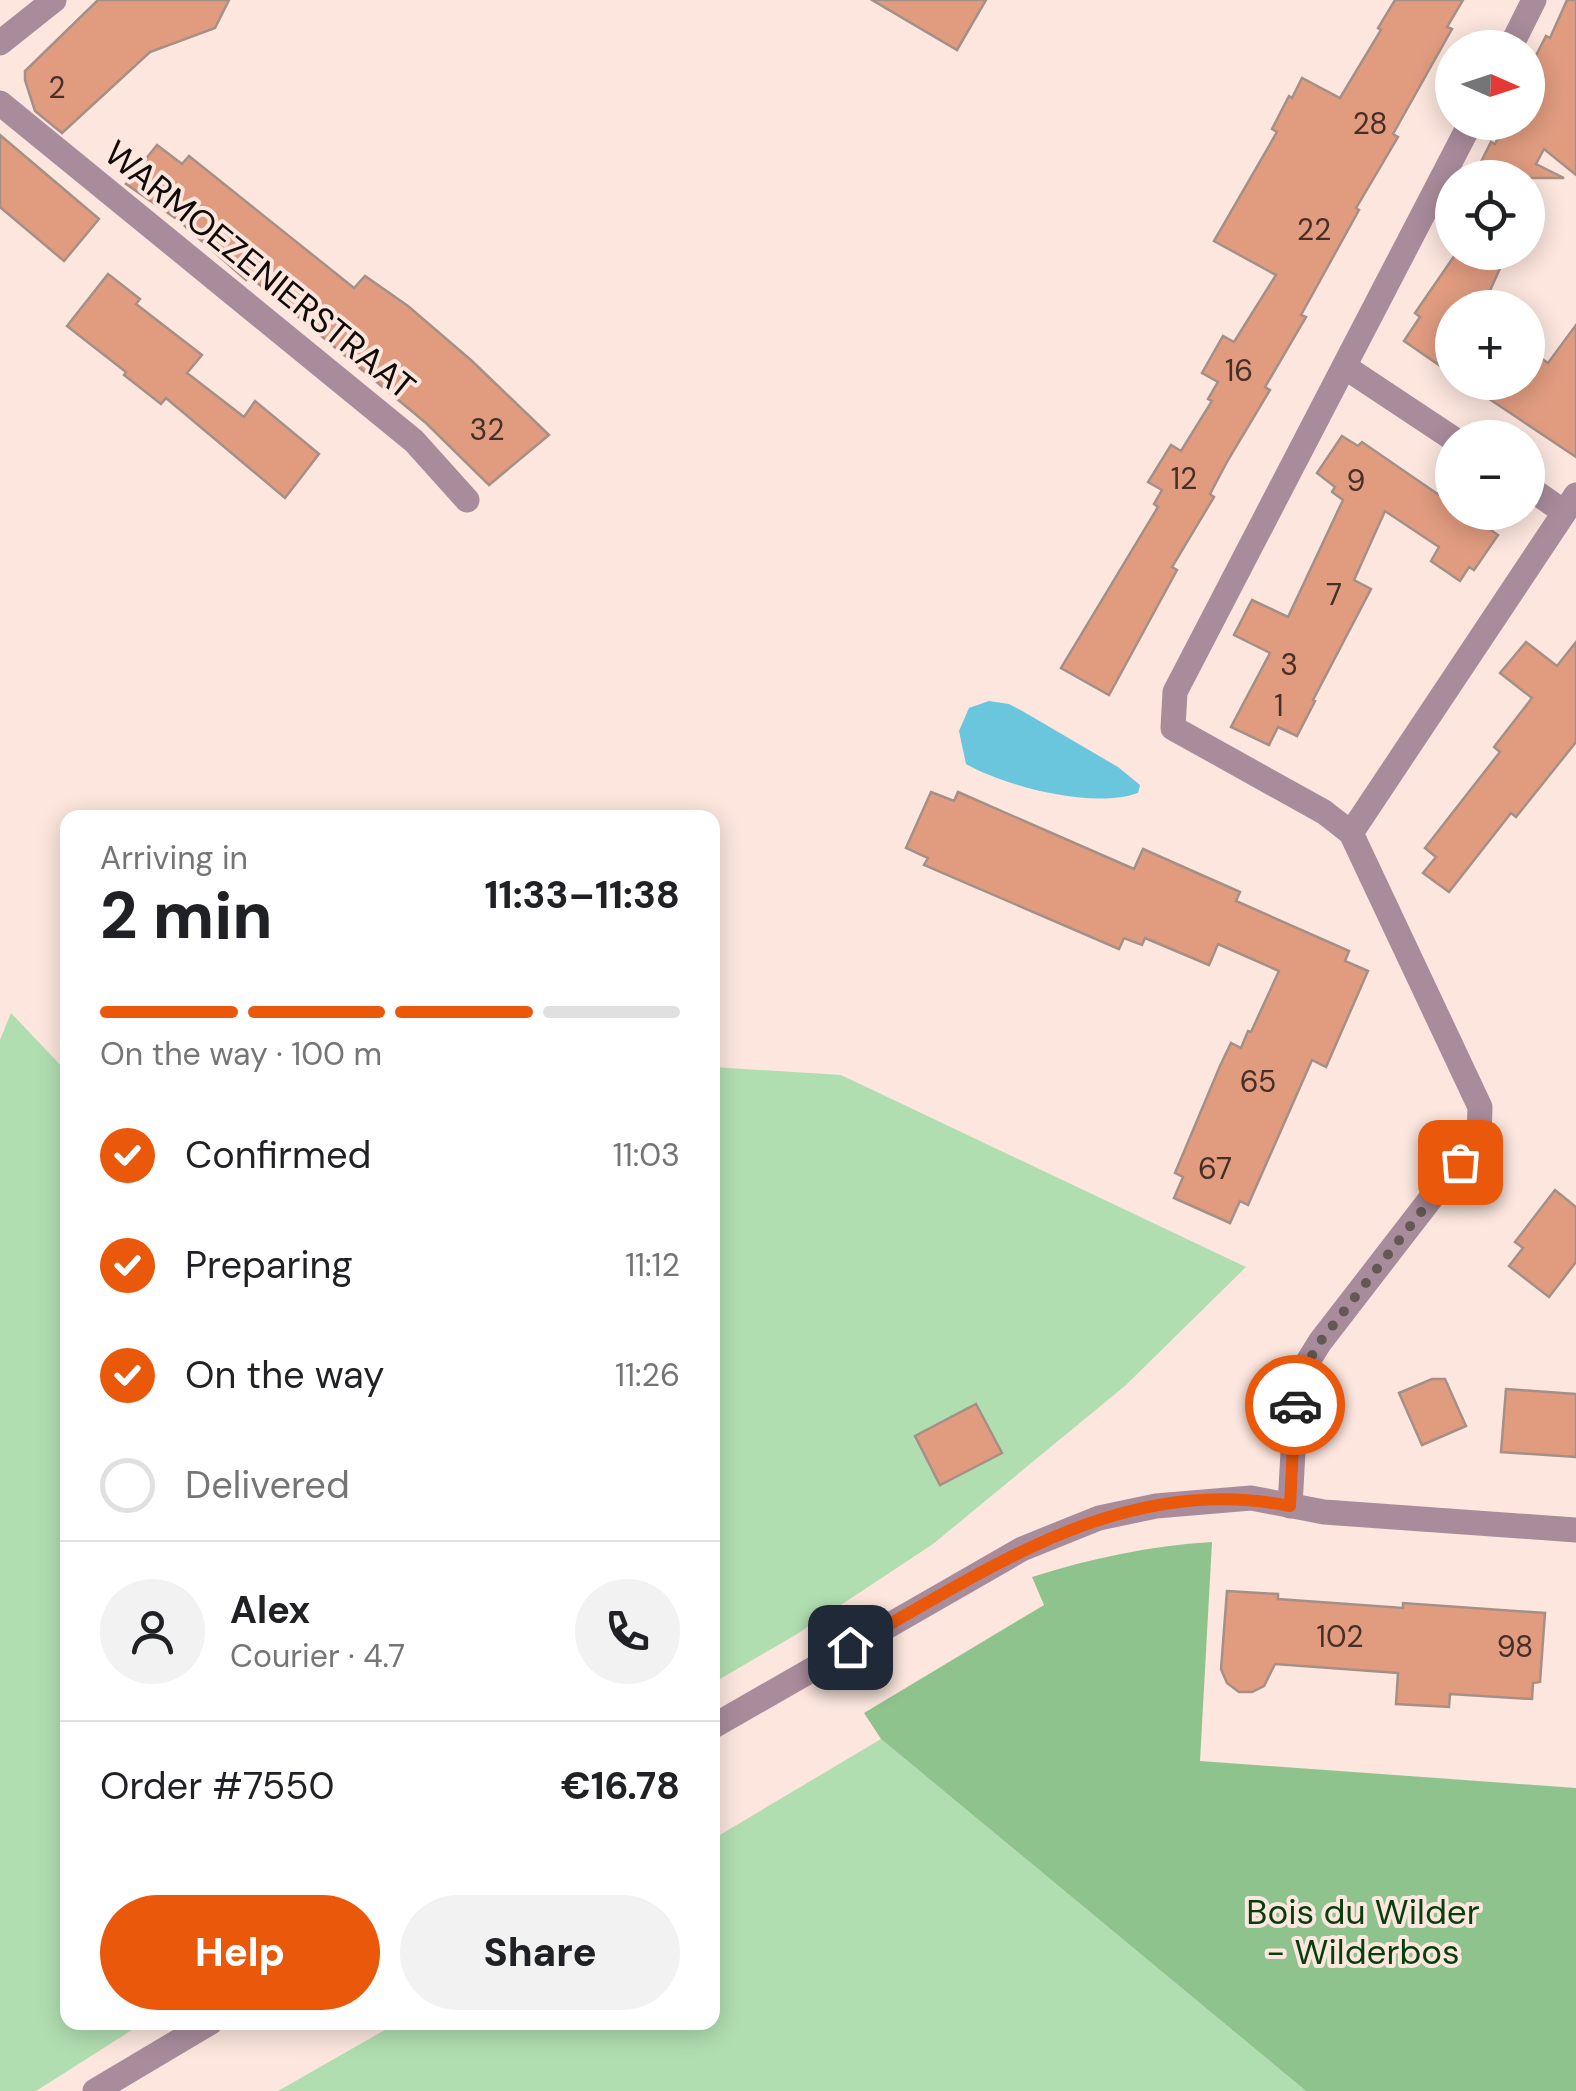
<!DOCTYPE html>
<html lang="en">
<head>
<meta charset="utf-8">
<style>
  body { margin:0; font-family:"DM Sans",sans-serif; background:#f2f2f2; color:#202124; height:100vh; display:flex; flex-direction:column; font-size:38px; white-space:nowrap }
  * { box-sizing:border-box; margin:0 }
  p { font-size:32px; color:#757577 }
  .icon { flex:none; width:55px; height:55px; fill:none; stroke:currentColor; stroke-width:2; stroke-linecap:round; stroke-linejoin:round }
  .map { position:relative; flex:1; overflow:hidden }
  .sheet { position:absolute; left:60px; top:810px; width:660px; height:1220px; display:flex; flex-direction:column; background:#fff; border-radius:20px; box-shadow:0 5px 25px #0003 }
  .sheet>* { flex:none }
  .needle { width:65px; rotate:93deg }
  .buttons { position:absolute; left:1435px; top:30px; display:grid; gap:20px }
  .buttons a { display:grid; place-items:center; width:110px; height:110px; border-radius:50%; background:#fff; box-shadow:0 5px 25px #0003; font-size:50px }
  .pin { position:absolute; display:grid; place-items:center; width:85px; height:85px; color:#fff; margin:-42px; border-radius:20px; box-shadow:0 5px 15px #0006 }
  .courier { position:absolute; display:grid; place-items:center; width:100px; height:100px; margin:-50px; border:8px solid #ea580c; border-radius:50%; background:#fff; color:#222; box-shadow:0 2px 12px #0007 }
  .headline em { font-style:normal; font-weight:800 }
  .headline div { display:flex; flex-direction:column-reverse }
  .headline { display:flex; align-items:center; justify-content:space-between; height:170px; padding:0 40px }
  h1 { font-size:65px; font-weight:800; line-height:75px }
  .bar { display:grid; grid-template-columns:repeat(4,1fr); gap:15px 10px; align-content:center; height:120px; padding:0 40px }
  .bar i { height:12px; border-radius:8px; background:#e0e0e0 }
  .bar .selected { background:#ea580c }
  .bar p { grid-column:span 4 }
  .line { display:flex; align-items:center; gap:25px; padding:0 40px; border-top:2px solid #e0e0e0 }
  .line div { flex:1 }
  .round { display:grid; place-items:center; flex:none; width:105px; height:105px; border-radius:52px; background:#f2f2f2 }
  ol { padding:0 40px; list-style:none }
  li { display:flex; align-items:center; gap:30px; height:110px }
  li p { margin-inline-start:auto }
  li .icon { padding:10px; border-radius:50%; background:#ea580c; color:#fff; stroke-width:4 }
  li:last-child { color:#757577 }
  li i { width:55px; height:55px; border:5px solid #e0e0e0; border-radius:50% }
  .action { display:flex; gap:20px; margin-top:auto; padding:20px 40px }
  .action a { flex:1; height:115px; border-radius:60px; background:#ea580c; color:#fff; font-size:40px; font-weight:800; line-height:115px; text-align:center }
  .action a+a { background:#f2f2f2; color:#202124 }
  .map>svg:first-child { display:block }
</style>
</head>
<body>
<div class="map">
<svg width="1576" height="2091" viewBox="0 0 1576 2091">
  <rect width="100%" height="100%" fill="#fce6de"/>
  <g fill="#b1deb0">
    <polygon points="11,1013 67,1072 68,2022 143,2023 36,2091 0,2091 0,1040"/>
    <polygon points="712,1067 841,1075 1246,1267 1126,1385 933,1544 797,1634 713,1683"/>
    <polygon points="881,1739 1306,2091 278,2091 397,2023 712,2022 713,1839"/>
  </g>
  <path fill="#8fc38e" d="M1212 1542 1200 1761 1576 1788V2091H1306L881 1739 864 1713 1044 1605 1032 1577C1092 1558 1149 1546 1212 1542Z"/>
  <path fill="#6ac6dc" d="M989 701 1009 704 1024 712 1118 767 1140 785 1138 793C1093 809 1007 787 966 764L959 731 969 708Z"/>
  <g fill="#e19c80" stroke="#a59088" stroke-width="2.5">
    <polygon points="98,0 229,0 215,28 150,52 62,133 35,111 25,80 25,71"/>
    <polygon points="872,0 986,0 957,50"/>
    <polygon points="1395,0 1463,0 1447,27 1452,29 1393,134 1398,137 1356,208 1359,210 1301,315 1306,317 1265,387 1270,390 1228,460 1210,494 1214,497 1172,567 1177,570 1109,695 1061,668 1158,507 1154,504 1162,490 1148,482 1171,445 1181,451 1212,401 1208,399 1218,382 1202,373 1223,336 1234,342 1276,275 1214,241 1277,132 1272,129 1289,96 1292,98 1302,78 1340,98 1381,30 1378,28"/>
    <polygon points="1567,0 1576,0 1576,175 1544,149 1536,164 1564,178 1473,178 1491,142 1495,144 1506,122 1528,122 1528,71 1546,36 1550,38"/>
    <polygon points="0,135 99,219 64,261 0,207"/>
    <polygon points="157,145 182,164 189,156 354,288 365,276 408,306 472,361 549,435 489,485 426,423 249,276 246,280 178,220 126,184"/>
    <polygon points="1457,252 1479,252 1502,264 1482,308 1452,308 1452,374 1404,341 1420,317 1415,313"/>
    <polygon points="108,274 140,299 136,304 202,355 187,373 244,417 255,401 319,454 285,498 166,398 161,404 124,375 126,372 67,326"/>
    <polygon points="1576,325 1576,457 1464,382 1528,382 1528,349 1548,363"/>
    <polygon points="1342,436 1358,446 1362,442 1452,504 1452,512 1465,512 1498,535 1474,570 1469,567 1460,581 1431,561 1439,547 1385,511 1354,580 1371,589 1313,700 1315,701 1297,736 1278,727 1269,745 1231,727 1270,653 1234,635 1252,600 1288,617 1343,500 1332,492 1335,487 1317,473"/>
    <polygon points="1526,642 1557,666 1576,642 1576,742 1516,817 1511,813 1449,892 1423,873 1436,857 1425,848 1500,752 1494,747 1532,698 1500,673"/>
    <polygon points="931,792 954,801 958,792 1134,869 1143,849 1240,892 1236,901 1349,951 1345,961 1368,971 1326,1067 1312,1060 1248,1205 1240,1201 1230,1223 1174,1198 1183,1177 1175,1173 1220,1066 1231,1043 1241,1048 1248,1031 1251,1032 1279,971 1218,944 1209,965 1145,938 1142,945 1124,938 1119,949 924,865 928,858 906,848"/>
    <polygon points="1555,1190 1576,1207 1576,1262 1549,1297 1509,1266 1523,1248 1515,1242"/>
    <polygon points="1432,1379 1445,1379 1466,1426 1422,1445 1399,1393"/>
    <polygon points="1506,1389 1576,1394 1576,1457 1501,1452"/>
    <polygon points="976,1404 1002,1453 940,1485 915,1436"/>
    <polygon points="1227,1591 1278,1594 1278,1599 1403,1608 1403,1603 1545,1613 1540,1682 1533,1683 1532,1699 1450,1694 1449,1707 1396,1704 1398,1673 1275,1664 1264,1686 1252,1692 1239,1692 1227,1683 1221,1669"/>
  </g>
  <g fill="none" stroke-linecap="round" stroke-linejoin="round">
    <g stroke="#a98c9c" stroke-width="25">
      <polyline points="0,43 54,0"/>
      <polyline points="1510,48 1534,0"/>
      <polyline points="0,103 414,441 467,500"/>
      <polyline points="1345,367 1452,438"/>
      <polyline points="1528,487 1564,512"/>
      <polyline points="1351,833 1324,812 1173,728 1175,692 1471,122"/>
      <polyline points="1290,1506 1297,1379 1320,1342 1479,1136 1480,1107 1351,833 1576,495"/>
      <polyline points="712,1727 1022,1549 1099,1518 1156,1506 1251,1498 1324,1512 1576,1530"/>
      <polyline points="95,2091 211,2022"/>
    </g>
  </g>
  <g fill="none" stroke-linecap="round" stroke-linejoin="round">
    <polyline stroke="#635853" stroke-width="10" stroke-dasharray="0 18" points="1295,1405 1298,1379 1320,1342 1460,1162"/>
    <path stroke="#ea580c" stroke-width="12" d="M850 1647C987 1570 1124 1472 1290 1506L1295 1405"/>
  </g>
  <g text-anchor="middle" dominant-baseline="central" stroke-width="8" stroke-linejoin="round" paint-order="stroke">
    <g font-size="30" fill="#452f26">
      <text x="57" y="87">2</text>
      <text x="1370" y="123">28</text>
      <text x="1314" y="229">22</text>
      <text x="1239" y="370">16</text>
      <text x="487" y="429">32</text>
      <text x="1184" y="478">12</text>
      <text x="1356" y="480">9</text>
      <text x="1334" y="594">7</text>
      <text x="1289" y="664">3</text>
      <text x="1279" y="705">1</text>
      <text x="1258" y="1081">65</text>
      <text x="1215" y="1168">67</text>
      <text x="1340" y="1636">102</text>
      <text x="1515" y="1646">98</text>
    </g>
    <g font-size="35" fill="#110b08" stroke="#fce6de">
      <text transform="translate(260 270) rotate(39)">WARMOEZENIERSTRAAT</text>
    </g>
    <g font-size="35" fill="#073f0c" stroke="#fce6de">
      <text x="1363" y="1912">Bois du Wilder<tspan x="1363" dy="40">- Wilderbos</tspan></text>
    </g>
  </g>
</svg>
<div class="buttons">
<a><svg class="needle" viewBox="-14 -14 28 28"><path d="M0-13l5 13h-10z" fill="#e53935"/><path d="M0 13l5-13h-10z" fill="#757577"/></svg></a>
<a><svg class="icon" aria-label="locate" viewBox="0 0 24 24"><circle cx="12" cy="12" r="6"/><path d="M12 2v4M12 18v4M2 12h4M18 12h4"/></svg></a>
<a>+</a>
<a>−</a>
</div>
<div class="pin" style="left:1460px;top:1162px;background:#ea580c"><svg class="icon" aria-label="bag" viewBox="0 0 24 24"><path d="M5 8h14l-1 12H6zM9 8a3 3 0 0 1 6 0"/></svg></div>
<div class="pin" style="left:850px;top:1647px;background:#1f2937"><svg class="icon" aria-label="home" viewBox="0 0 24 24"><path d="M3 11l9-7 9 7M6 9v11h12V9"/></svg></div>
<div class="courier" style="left:1295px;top:1405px"><svg class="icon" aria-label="car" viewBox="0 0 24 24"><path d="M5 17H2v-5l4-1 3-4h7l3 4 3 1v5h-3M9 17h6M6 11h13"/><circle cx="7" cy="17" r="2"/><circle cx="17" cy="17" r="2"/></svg></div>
<section class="sheet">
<div class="headline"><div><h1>2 min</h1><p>Arriving in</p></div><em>11:33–11:38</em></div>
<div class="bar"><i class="selected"></i><i class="selected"></i><i class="selected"></i><i></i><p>On the way · 100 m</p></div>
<ol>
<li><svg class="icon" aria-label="check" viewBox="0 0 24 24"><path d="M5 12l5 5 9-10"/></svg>Confirmed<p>11:03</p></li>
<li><svg class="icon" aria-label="check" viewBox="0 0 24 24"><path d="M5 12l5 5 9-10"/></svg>Preparing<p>11:12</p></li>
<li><svg class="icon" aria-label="check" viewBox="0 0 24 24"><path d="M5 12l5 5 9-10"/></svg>On the way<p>11:26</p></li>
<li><i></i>Delivered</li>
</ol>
<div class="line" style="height:180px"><a class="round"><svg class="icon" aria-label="person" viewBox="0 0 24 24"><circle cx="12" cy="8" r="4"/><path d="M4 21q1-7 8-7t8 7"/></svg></a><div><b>Alex</b><p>Courier · 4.7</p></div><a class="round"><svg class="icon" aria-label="phone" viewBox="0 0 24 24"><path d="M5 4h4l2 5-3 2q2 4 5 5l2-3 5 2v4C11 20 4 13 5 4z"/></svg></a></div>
<div class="line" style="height:130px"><div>Order #7550</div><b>€16.78</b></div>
<div class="action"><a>Help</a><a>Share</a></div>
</section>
</div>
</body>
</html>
